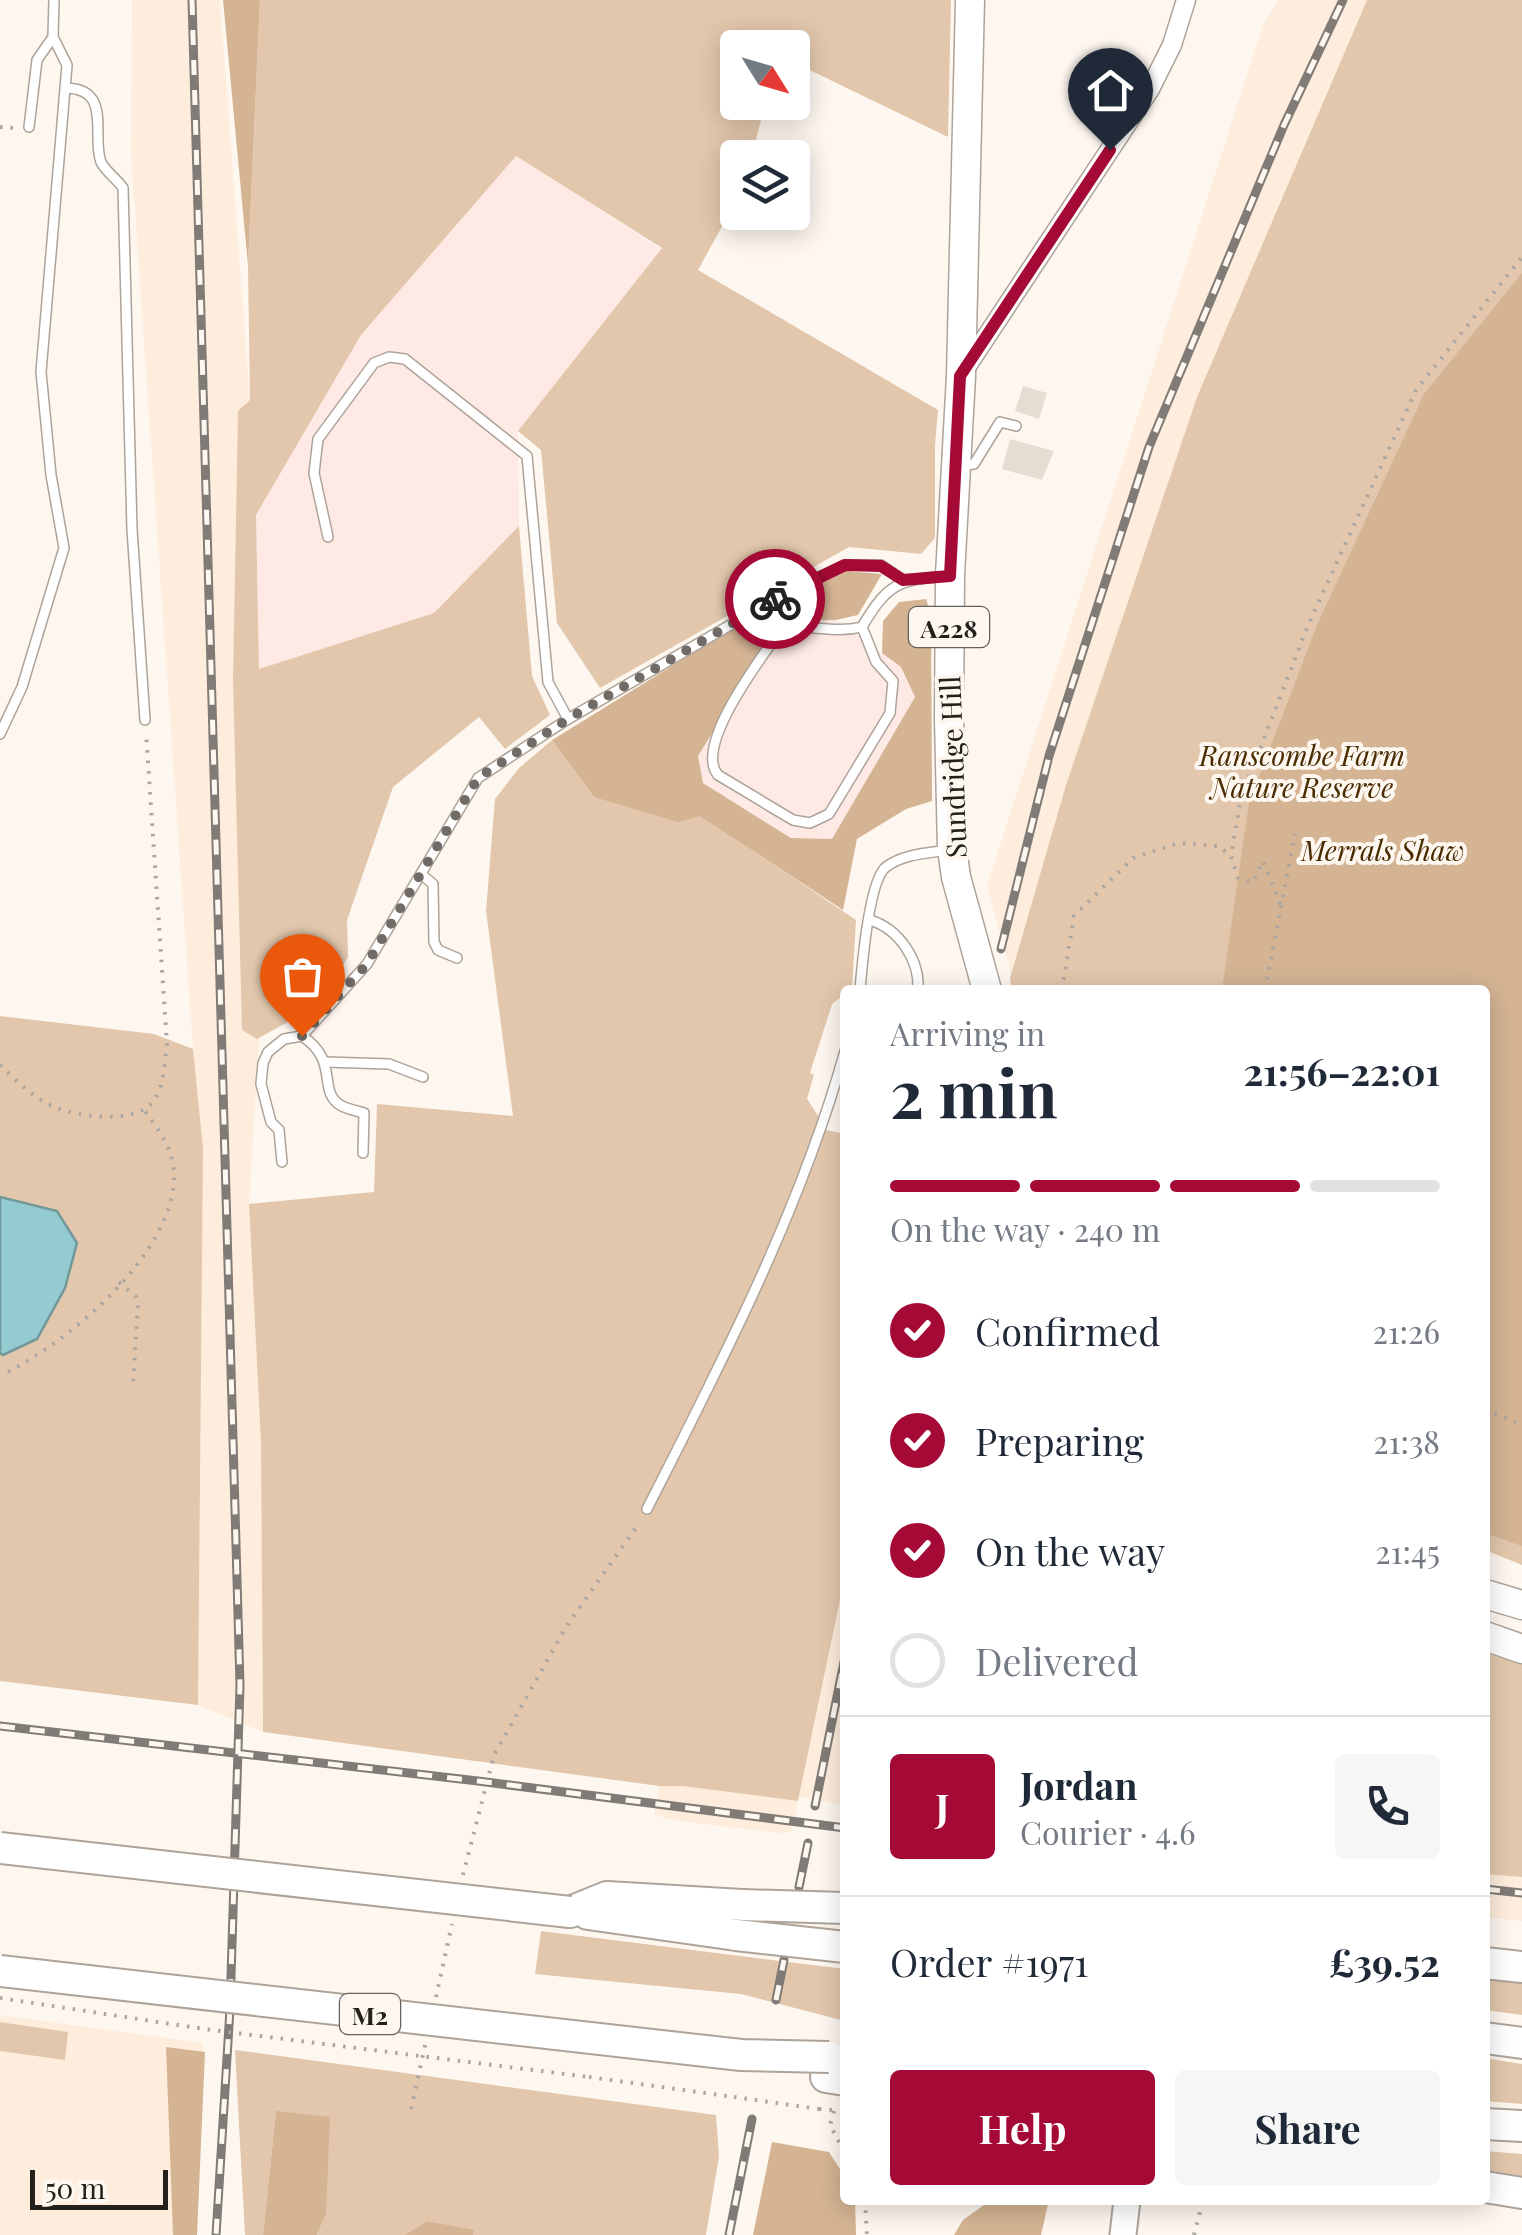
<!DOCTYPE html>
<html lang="en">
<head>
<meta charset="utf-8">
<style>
  body { margin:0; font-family:"Playfair Display",serif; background:#f6f6f7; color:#1f2937; height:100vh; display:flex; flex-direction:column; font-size:38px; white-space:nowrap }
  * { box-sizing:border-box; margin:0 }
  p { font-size:32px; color:#747a83 }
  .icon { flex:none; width:55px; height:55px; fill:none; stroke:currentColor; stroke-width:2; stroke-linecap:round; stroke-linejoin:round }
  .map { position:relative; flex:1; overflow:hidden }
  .drawer { position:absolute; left:840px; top:985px; width:650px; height:1220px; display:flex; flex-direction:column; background:#fff; border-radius:10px; box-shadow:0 5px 25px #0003 }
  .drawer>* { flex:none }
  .needle { width:65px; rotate:127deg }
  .fabs { position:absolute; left:720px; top:30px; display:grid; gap:20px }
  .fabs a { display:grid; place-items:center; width:90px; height:90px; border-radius:10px; background:#fff; box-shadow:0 5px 25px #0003; font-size:50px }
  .scale { position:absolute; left:30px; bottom:25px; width:138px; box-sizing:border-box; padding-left:10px; border:5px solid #24201c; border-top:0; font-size:28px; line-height:35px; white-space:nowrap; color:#24201c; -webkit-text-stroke:8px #fef7f0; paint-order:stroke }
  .pin { position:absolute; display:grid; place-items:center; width:85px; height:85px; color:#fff; margin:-102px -42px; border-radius:50% 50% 50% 0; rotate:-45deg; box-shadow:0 0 10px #0007 }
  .pin .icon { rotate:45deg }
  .courier { position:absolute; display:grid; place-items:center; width:100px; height:100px; margin:-50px; border:8px solid #a50a36; border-radius:50%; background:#fff; color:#222; box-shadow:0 2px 12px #0007 }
  .overview em { font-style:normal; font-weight:700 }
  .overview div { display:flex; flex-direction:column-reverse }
  .overview { display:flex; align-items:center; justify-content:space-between; height:170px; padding:0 50px }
  h1 { font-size:65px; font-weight:700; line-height:75px }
  .bar { display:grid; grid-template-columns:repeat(4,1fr); gap:15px 10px; align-content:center; height:120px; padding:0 50px }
  .bar i { height:12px; border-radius:8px; background:#e0e1e3 }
  .bar .current { background:#a50a36 }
  .bar p { grid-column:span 4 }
  .line { display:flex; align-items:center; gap:25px; padding:0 50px; border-top:2px solid #e0e1e3 }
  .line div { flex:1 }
  .round { display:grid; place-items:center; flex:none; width:105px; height:105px; border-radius:10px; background:#f6f6f7 }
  ol { padding:0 50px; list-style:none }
  li { display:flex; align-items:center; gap:30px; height:110px }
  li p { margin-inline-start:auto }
  li .icon { padding:10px; border-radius:50%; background:#a50a36; color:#fff; stroke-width:4 }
  li:last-child { color:#747a83 }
  li i { width:55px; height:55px; border:5px solid #e0e1e3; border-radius:50% }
  .cta { display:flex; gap:20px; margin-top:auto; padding:20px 50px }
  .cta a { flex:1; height:115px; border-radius:10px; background:#a50a36; color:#fff; font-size:40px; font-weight:700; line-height:115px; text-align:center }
  .cta a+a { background:#f6f6f7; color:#1f2937 }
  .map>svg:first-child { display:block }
</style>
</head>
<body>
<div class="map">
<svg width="1522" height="2235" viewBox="0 0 1522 2235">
  <rect width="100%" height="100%" fill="#fef7f0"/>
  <g fill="#feeddc">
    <polygon points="132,0 220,0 250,401 238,412 233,678 262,989 249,1204 261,1443 263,1732 198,1705 203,1148 193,1049 131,153"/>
    <polygon points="1279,0 1367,0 1197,397 1066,785 1011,973 987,886 1263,25"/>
    <polygon points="845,1576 845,1805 799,1797"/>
    <polygon points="659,1786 683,1786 798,1801 791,1832 778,1833 671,1820 654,1814"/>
    <polygon points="1485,1874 1522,1877 1522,1921 1485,1917"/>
    <polygon points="0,2015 203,2043 186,2235 0,2235"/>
  </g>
  <g fill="#fee9e4">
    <polygon points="516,156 661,249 518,431 519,526 434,613 259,669 256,515 361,335"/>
    <polygon points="836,620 901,667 915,697 832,839 792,838 703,783 698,756 782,621"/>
  </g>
  <g fill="#e2c7ac">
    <polygon points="260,0 951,0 948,137 793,62 792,48 738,48 738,102 765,103 752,157 738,158 737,199 698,270 938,410 935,445 935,538 921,554 849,547 600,688 557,623 541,450 518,431 662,248 516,156 361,335 256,515 259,669 434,613 519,526 532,676 550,715 505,749 479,717 393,787 347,920 348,957 319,1005 257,1039 242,1030 233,678 238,411 250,400 248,265"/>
    <polygon points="1367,0 1522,0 1522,1565 1485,1550 1485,990 1012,990 1010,978 1066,785 1197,397"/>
    <polygon points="552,740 594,797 700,815 856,920 852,989 845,990 845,994 832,1004 810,1073 814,1075 807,1099 819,1117 816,1128 845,1134 845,1576 798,1801 683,1786 659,1786 263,1732 261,1443 249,1204 374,1192 377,1104 513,1116 486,911 495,799 519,768"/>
    <polygon points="0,1016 154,1034 193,1049 203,1148 198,1705 0,1681 0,1353 4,1355 57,1211 0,1197"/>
    <polygon points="1485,1653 1522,1664 1522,1877 1485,1874"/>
    <polygon points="541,1931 845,1969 845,2021 741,1994 535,1974"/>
    <polygon points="1485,1974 1522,1977 1522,2015 1485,2010"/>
    <polygon points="0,2022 68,2032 65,2060 0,2051"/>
    <polygon points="235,2050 716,2115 719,2156 706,2235 473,2235 473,2231 427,2221 404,2235 317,2235 326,2214 276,2112 263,2235 245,2235"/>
    <polygon points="1485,2058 1522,2064 1522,2104 1485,2101"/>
    <polygon points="1485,2151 1522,2154 1522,2176 1485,2170"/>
  </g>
  <g fill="#d4b493">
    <polygon points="223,0 260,0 248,265"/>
    <polygon points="1522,273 1522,1546 1485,1533 1485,990 1222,990 1249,803 1317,625 1424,394"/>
    <polygon points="845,571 882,574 858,615 836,620 782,621 698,756 703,783 791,838 832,839 915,697 901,667 882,653 883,621 899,602 926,599 931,614 932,801 906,809 857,839 843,910 700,816 678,822 594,797 552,740 758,613"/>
    <polygon points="166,2047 205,2052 197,2235 173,2235"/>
    <polygon points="276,2111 330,2117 326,2214 317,2235 263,2235"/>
    <polygon points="772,2142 829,2152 845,2177 845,2200 855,2200 856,2235 753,2235"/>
    <polygon points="991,2200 1049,2200 1041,2235 954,2235 963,2220"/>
    <polygon points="427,2221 474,2230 473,2235 404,2235"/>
  </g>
  <polygon fill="#93cbd0" stroke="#72989a" stroke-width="2.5" points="0,1197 57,1211 77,1243 65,1288 37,1339 3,1355 0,1353"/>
  <g fill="#e7dcd1">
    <polygon points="1023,386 1047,393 1039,419 1015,411"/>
    <polygon points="1010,439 1054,451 1042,480 1002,469"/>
  </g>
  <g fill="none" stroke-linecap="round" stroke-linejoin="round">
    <defs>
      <g id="service">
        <path d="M66 88C113 89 91 136 101 162 105 171 117 179 123 188L132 529 145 720"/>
        <polyline points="29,127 37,60 53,37"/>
        <polyline points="959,466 974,464 1000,422 1016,426"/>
        <polyline points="328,537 314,473 318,439 374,363 389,357 405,359 527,456 548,682 568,719"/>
        <path d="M862 627 876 662 893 681 890 713 829 814 810 823 793 820 718 775C693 746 762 657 782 628 809 624 834 634 862 627 888 583 898 580 947 576"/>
        <polyline points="0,734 22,687 64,548 51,475 41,372 67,65 53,37 54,0"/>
        <polyline points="421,874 433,884 434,942 438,950 457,958"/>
        <path d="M870 920C899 929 920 960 918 990"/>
        <path d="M860 990C862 966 869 880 886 867 903 854 928 853 948 850"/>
        <path d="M302 1036C340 1061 317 1090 340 1105 347 1109 357 1111 364 1113L363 1153"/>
        <polyline points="326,1062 389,1064 423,1077"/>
        <polyline points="282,1162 279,1130 271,1122 261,1084 263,1063 268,1052 284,1039 302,1036 367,964 478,778 568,719 789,591 845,565 881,565 903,580"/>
        <path d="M647 1509C722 1362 800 1211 845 1051"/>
      </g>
      <polyline id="minor" points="961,375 1150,89 1172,45 1186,0"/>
      <polyline id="primary" points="1123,2235 1127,2200"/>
      <g id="trunk">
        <polyline points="956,877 952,849 949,719 950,575 961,376 970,0"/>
        <polyline points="1485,1594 1522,1605"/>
        <polyline points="1485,1636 1522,1649"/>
      </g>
      <g id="motorway">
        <polyline points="570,1912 607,1897 742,1905"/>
        <polyline points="588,1914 736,1935"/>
        <polyline points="1485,1963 1522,1967"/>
        <polyline points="1485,2038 1522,2043"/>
        <polyline points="826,2077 845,2080"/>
        <polyline points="1485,2124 1522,2126"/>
        <polyline points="1485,2187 1522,2193"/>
      </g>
    </defs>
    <use href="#service" stroke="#aea399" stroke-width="12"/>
    <use href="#minor" stroke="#aea399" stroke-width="21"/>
    <use href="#primary" stroke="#aea399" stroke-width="29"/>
    <use href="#trunk" stroke="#aea399" stroke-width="31"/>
    <use href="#motorway" stroke="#aea399" stroke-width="34"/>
    <g stroke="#aca6a0" stroke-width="4" stroke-dasharray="2.5 8" stroke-linecap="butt">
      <polyline points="0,127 15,128"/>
      <polyline points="1280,904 1263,861 1253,882 1238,878 1231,856 1241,797 1309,623 1416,390 1522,257"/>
      <polyline points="1062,990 1074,916 1133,858 1178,843 1218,846 1230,855"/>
      <polyline points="1265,990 1295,834"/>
      <path d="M0 1065C16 1081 36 1100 57 1108 79 1117 132 1123 150 1105 165 1090 164 1064 167 1044L146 732"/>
      <polyline points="119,1282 136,1297 138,1303 133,1384"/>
      <path d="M8 1372C72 1339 178 1250 174 1171 172 1147 158 1129 144 1110"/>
      <polyline points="1485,1409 1522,1425"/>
      <polyline points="463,1875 494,1755 566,1627 640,1522"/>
      <polyline points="436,1997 452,1924"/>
      <polyline points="589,2077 734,2097"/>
      <polyline points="411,2109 426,2041"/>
      <polyline points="819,2109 845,2111"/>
      <polyline points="834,2111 830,2125 845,2153"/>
      <polyline points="865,2200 867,2235"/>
      <polyline points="1194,2235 1203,2200"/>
    </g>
    <use href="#service" stroke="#fff" stroke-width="9"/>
    <use href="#minor" stroke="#fff" stroke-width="18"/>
    <use href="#primary" stroke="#fff" stroke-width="25"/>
    <use href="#trunk" stroke="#fff" stroke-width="28"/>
    <use href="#motorway" stroke="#fff" stroke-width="30"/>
    <defs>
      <g id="rail">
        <polyline points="192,0 240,1685 230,2009 216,2235"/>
        <polyline points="1001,949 1049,756 1149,447 1284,125 1343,0"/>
        <polyline points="0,1726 478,1781 845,1828"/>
        <polyline points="815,1806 845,1657"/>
        <polyline points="799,1887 808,1843"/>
        <polyline points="1485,1889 1522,1893"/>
        <polyline points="776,2000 784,1960"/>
        <polyline points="729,2235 752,2119"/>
      </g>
    </defs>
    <use href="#rail" stroke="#807b76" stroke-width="9"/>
    <use href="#rail" stroke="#fef7f0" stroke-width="5" stroke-dasharray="15" stroke-linecap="butt"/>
    <defs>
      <polyline id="trunk-bridge" points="956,877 987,990"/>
      <g id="motorway-bridge">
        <polyline points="0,1848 570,1912"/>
        <polyline points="742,1905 845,1908"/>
        <polyline points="736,1935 845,1947"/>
        <polyline points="0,1971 741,2055 829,2057"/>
      </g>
    </defs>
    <use href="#trunk-bridge" stroke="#aea399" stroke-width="31" stroke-linecap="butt"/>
    <use href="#motorway-bridge" stroke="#aea399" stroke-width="34" stroke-linecap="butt"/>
    <g stroke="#aca6a0" stroke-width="4" stroke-dasharray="2.5 8" stroke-linecap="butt">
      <polyline points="0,1998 204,2029 589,2077"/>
      <polyline points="734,2097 819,2109"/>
    </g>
    <use href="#trunk-bridge" stroke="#fff" stroke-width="28"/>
    <use href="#motorway-bridge" stroke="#fff" stroke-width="30"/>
  </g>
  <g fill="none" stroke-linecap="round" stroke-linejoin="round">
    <polyline stroke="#706b66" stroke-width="10" stroke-dasharray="0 18" points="302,1036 367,964 478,778 568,719 775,599"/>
    <polyline stroke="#a50a36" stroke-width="12" points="775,599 845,565 881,566 903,580 950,576 960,376 1110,150"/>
  </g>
  <g text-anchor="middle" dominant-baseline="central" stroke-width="8" stroke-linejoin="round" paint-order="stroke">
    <g fill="#fef7f0" stroke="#65605c" stroke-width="2.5">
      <rect x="909" y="607" width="80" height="40" rx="8"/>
      <rect x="340" y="1994" width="60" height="40" rx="8"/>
    </g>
    <g font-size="25" font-weight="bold" fill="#24201c">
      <text x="949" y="627">A228</text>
      <text x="370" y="2014">M2</text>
    </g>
    <g font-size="28" font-style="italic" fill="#4a2b00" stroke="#fef7f0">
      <text x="1302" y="754">Ranscombe Farm<tspan x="1302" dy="32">Nature Reserve</tspan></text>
      <text x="1383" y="849">Merrals Shaw</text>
    </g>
    <g font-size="28" fill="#24201c" stroke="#fef7f0">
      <text transform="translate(952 767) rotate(-92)">Sundridge Hill</text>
    </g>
  </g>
</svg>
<div class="fabs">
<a><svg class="needle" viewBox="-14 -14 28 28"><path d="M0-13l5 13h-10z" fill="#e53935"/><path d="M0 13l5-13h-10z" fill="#747a83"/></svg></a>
<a><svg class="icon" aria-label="layers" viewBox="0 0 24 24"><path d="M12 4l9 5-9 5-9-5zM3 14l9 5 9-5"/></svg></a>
</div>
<div class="scale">50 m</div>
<div class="pin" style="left:302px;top:1036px;background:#ea580c"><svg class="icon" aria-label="bag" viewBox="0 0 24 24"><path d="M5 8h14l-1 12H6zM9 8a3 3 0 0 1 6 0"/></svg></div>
<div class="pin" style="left:1110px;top:150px;background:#1f2937"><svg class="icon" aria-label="home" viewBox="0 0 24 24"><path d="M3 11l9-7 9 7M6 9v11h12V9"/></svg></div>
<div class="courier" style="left:775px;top:599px"><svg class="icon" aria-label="bike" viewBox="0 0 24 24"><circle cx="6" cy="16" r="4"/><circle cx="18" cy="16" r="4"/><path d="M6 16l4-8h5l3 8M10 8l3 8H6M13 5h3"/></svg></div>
<section class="drawer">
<div class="overview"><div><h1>2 min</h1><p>Arriving in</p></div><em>21:56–22:01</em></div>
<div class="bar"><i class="current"></i><i class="current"></i><i class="current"></i><i></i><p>On the way · 240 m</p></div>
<ol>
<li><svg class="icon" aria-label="check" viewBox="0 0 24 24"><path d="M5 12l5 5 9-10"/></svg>Confirmed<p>21:26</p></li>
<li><svg class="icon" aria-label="check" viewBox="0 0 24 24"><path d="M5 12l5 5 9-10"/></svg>Preparing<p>21:38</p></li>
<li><svg class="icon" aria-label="check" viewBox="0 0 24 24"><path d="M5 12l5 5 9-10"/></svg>On the way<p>21:45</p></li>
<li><i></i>Delivered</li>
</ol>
<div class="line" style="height:180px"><b class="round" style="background:#a50a36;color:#fff">J</b><div><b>Jordan</b><p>Courier · 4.6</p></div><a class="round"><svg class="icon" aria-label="phone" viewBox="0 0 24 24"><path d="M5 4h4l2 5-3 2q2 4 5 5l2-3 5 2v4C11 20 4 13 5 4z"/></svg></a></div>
<div class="line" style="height:130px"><div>Order #1971</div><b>£39.52</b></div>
<div class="cta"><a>Help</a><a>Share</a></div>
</section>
</div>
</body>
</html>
